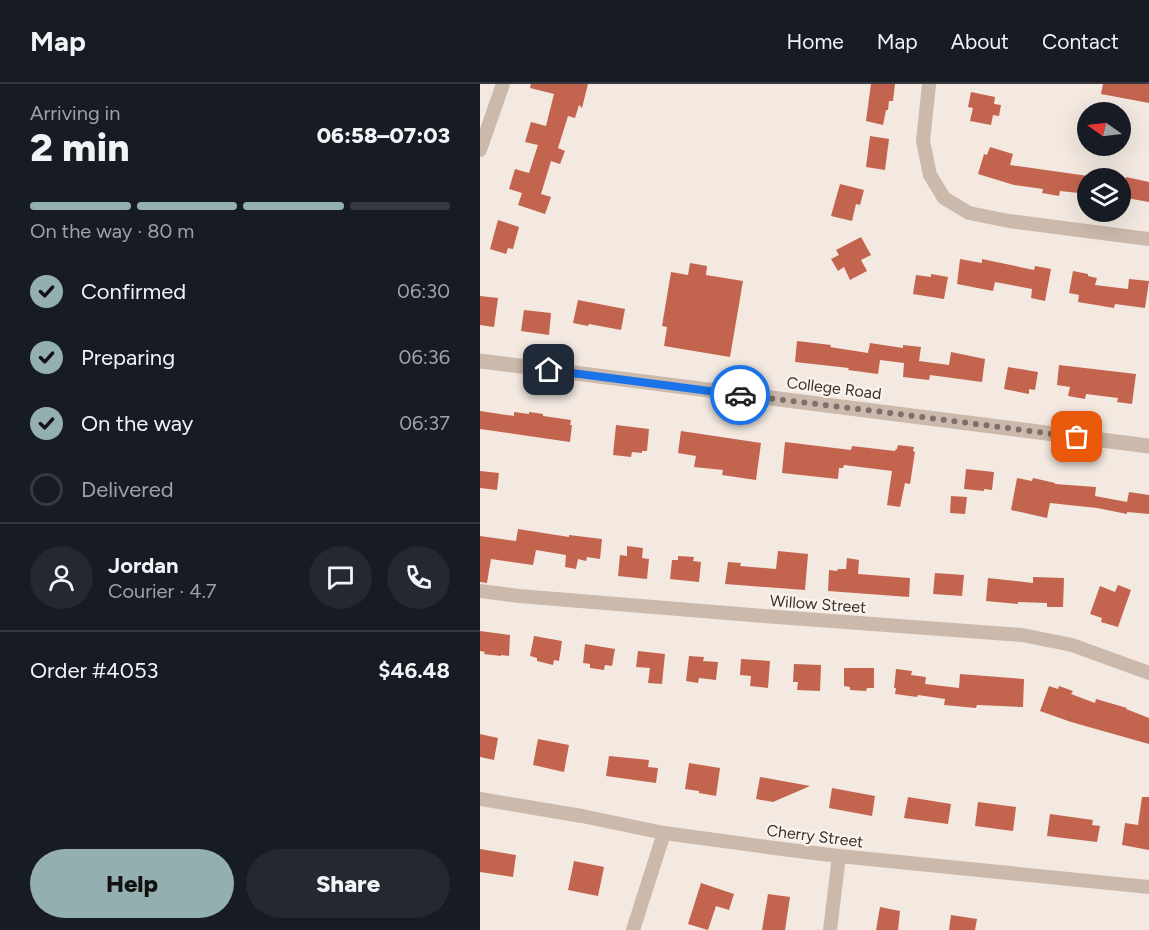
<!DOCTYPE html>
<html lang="en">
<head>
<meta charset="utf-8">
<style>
  body { margin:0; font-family:Figtree,sans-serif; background:#242831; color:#f1f3f6; height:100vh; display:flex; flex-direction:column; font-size:22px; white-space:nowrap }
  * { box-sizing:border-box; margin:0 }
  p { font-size:20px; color:#9ea1a6 }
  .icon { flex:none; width:33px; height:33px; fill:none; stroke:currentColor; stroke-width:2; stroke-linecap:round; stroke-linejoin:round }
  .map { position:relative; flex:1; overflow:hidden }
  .panel { display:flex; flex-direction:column; background:#171b24; width:480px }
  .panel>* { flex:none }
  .needle { width:39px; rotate:284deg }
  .fabs { position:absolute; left:597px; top:18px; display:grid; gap:12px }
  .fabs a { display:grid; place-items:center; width:54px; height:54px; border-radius:50%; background:#171b24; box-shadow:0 6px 24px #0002; font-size:30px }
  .pin { position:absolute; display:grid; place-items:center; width:51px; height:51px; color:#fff; margin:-26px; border-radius:12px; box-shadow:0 3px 9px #0006 }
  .courier { position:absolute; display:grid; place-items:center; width:60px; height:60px; margin:-30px; border:4px solid #1a73e8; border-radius:50%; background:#fff; color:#222; box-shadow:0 2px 8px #0007 }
  .overview em { font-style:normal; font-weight:800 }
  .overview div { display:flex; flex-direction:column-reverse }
  .overview { display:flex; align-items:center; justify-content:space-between; height:102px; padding:0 30px }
  h1 { font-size:39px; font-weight:800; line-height:45px }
  .bar { display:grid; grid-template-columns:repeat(4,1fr); gap:9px 6px; align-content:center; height:72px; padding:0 30px }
  .bar i { height:8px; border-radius:4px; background:#363941 }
  .bar .current { background:#93afb0 }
  .bar p { grid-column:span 4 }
  .line { display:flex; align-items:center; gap:15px; padding:0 30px; border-top:2px solid #363941 }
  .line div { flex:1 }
  .round { display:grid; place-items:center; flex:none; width:63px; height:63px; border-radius:32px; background:#242831 }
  ol { padding:0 30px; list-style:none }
  li { display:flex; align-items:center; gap:18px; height:66px }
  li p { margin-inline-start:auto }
  li .icon { padding:6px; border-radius:50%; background:#93afb0; color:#111; stroke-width:4 }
  li:last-child { color:#9ea1a6 }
  li i { width:33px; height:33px; border:3px solid #363941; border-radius:50% }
  .primary-button { display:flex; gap:12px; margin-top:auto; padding:12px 30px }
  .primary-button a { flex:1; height:69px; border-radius:36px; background:#93afb0; color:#111; font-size:24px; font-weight:800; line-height:69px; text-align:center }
  .primary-button a+a { background:#242831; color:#f1f3f6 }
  header { display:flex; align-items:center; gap:36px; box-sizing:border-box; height:84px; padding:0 30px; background:#171b24; border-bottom:2px solid #363941 }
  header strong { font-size:28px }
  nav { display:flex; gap:33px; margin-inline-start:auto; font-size:21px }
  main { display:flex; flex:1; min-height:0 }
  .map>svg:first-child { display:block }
</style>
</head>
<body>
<header>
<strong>Map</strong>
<nav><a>Home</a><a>Map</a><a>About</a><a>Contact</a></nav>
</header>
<main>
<section class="panel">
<div class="overview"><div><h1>2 min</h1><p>Arriving in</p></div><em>06:58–07:03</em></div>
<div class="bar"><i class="current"></i><i class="current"></i><i class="current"></i><i></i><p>On the way · 80 m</p></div>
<ol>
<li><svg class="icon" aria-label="check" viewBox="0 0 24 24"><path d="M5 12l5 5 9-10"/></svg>Confirmed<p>06:30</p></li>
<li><svg class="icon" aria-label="check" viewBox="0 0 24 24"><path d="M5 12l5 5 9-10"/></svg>Preparing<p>06:36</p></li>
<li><svg class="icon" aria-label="check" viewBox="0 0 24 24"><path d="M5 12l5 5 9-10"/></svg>On the way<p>06:37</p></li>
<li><i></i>Delivered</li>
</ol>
<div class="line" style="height:108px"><a class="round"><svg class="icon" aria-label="person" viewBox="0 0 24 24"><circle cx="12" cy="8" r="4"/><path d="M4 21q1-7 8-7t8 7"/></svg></a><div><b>Jordan</b><p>Courier · 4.7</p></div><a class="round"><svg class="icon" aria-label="chat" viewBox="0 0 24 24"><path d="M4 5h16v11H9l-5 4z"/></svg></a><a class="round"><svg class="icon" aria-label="phone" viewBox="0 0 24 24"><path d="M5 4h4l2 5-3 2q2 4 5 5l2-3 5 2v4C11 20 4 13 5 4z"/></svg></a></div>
<div class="line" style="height:78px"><div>Order #4053</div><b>$46.48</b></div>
<div class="primary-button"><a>Help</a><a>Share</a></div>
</section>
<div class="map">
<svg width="669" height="846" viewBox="0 0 669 846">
  <rect width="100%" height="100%" fill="#f3e9e1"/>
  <g fill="#c3644f">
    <polygon points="51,0 108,0 102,24 99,21 95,34 88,32 78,64 85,67 80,80 71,77 61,110 71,113 65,130 38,121 42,109 29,105 35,85 49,89 58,61 45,58 51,38 66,42 74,10 50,4"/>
    <polygon points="391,0 415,0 413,17 409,17 408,26 406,26 403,41 386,37"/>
    <polygon points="623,0 669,0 669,19 621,10"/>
    <polygon points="491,8 515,13 514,20 521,21 519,32 513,31 511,41 490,37 493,24 488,23"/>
    <polygon points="390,52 409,55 405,86 386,83"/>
    <polygon points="510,63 533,70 530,81 608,92 608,110 580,107 579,112 562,109 563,105 534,101 498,90 504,70 507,71"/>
    <polygon points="646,93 669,98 669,118 641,113"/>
    <polygon points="360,100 384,106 380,121 376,120 372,137 351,132"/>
    <polygon points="18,136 39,143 33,165 28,164 26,170 10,165"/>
    <polygon points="381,153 391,171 381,176 387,187 370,196 364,183 358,187 351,175 359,171 356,166"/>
    <polygon points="480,175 502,179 502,175 554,186 555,182 571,185 565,217 551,214 552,205 515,198 513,207 477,200"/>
    <polygon points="210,179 227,182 226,191 263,197 250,273 184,262 187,243 182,242 191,188 208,191"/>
    <polygon points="593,187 608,190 608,192 617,194 615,201 648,205 649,195 669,197 665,224 635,220 634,224 598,218 599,211 589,209"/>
    <polygon points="451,190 468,193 464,215 433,210 436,191 451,193"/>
    <polygon points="0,212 18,214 14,243 0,241"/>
    <polygon points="98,216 145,225 141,246 109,240 108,242 93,239"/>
    <polygon points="44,226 71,229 69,251 41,247"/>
    <polygon points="317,257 351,261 350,263 388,269 390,259 423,264 423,261 441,263 439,277 469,281 471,268 505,275 502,298 450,291 449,296 423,293 424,279 400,276 398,290 368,286 369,284 315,278"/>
    <polygon points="579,281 656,290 652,320 637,318 638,314 606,310 605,315 588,312 590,303 577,301"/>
    <polygon points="528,283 558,288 555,306 549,305 549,310 524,305"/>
    <polygon points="0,327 34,332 34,328 49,330 49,328 63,330 63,332 91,336 90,341 92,341 90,358 0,345"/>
    <polygon points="136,341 169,345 167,367 162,367 162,369 152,368 151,373 133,371"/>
    <polygon points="201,347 281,359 276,396 242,391 243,386 214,383 216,372 198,369"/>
    <polygon points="305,358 371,366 372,362 415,367 416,365 417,365 418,361 434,363 433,367 435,368 430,400 425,399 420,423 407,421 412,387 364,381 363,384 359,384 358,395 302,389"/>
    <polygon points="486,385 514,388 512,406 504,405 504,407 484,405"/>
    <polygon points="0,387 19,389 17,406 0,404"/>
    <polygon points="537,394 552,397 553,394 575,399 575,400 616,403 615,412 647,418 649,408 669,411 669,430 647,428 647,430 617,424 570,419 567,434 531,426"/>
    <polygon points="471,412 487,413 485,430 470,429"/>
    <polygon points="38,445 89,453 89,451 122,455 120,475 107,473 106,477 98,475 96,485 85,483 86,471 56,466 53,481 11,475 7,499 0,498 0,452 36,457"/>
    <polygon points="147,462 163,464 162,474 169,475 167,495 138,492 140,471 147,472"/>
    <polygon points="298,467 328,470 325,506 245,500 248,478 261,479 260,482 296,485"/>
    <polygon points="198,472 214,473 213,477 221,478 219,498 190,495 192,476 198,476"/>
    <polygon points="367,474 379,476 378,490 430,494 429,513 348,507 349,486 357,487 358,485 366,485"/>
    <polygon points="455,489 484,491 482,512 453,510"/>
    <polygon points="553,493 584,494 583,523 567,523 567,519 538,518 538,520 506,517 508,494 553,499"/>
    <polygon points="638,501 651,506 638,543 621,538 622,534 610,530 620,502 635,508"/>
    <polygon points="0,547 30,551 29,572 21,571 21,572 4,570 5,568 0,567"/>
    <polygon points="54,552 82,557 79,577 74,576 73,581 57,577 57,574 50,572"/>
    <polygon points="105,560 135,565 132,582 125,581 124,586 110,584 110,580 103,579"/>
    <polygon points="158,567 185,570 182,600 168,599 170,584 156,583"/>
    <polygon points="209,572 224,573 223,577 238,578 236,596 219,594 218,599 206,597"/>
    <polygon points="261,575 290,577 288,604 270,602 271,592 260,591"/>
    <polygon points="314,580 341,581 340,607 317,606 318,598 313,598"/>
    <polygon points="364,584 394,584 394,604 387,604 386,607 370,606 370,603 364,602"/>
    <polygon points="416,585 432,587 431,591 446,593 445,600 479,604 480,590 544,595 543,623 497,621 496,624 464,621 465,615 438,611 437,613 415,610 416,604 414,604"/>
    <polygon points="569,602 578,605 579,602 593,607 591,610 615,619 616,615 647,624 646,625 669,634 669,660 591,638 560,627"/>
    <polygon points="0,650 18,654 14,676 0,673"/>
    <polygon points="58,655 89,661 84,688 53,681"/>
    <polygon points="129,672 169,676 168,683 178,684 176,699 126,692"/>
    <polygon points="209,679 240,684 236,712 219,709 219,707 205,705"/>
    <polygon points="280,693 330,702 293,718 276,715"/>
    <polygon points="352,704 395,712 392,732 349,724"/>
    <polygon points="428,713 471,720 468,740 424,734"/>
    <polygon points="662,713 669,713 669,766 642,761 645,739 658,741"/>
    <polygon points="498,718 536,723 533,747 495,742"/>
    <polygon points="570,730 613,736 612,741 620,742 617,758 567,752"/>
    <polygon points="0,765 36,771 33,793 0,788"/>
    <polygon points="94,777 124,783 118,812 88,806"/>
    <polygon points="221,799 254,810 249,826 236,822 228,846 208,840"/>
    <polygon points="288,810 310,813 305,846 282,846"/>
    <polygon points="400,823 420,827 418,846 396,846"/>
    <polygon points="471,831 497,835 495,846 469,846"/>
  </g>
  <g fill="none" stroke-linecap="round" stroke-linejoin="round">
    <g stroke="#cbb9ac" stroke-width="14">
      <polyline points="449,0 443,57 450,91 464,114 489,129 529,137 669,155"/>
      <polyline points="0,66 23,0"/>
      <polyline points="0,507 39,512 284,532 542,551 592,561 669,589"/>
      <polyline points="0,715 102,732 184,749 302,765 359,772 669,803"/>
      <polyline points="153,846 184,749"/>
      <polyline points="350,846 359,772"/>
    </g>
    <polyline stroke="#cbb9ac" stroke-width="15" points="0,277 669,362"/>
  </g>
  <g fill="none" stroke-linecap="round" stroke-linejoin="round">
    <polyline stroke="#7b706b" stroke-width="6" stroke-dasharray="0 10.8" points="260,311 387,326 597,353"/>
    <polyline stroke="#1a73e8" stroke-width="8" points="69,286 260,311"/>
  </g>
  <g text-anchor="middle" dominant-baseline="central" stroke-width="4.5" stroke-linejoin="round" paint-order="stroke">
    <g font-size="16" fill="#3a2f2b" stroke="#faf4ee">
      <text transform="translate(354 304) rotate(7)">College Road</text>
      <text transform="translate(338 520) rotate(4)">Willow Street</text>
      <text transform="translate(335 752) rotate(7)">Cherry Street</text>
    </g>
  </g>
</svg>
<div class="fabs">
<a><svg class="needle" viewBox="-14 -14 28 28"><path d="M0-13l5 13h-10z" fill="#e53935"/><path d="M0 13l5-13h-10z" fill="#9ea1a6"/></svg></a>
<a><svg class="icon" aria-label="layers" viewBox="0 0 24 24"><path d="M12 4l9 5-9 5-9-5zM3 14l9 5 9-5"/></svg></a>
</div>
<div class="pin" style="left:597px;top:353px;background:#ea580c"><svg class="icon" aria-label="bag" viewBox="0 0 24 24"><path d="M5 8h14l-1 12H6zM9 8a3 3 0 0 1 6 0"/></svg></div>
<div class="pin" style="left:69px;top:286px;background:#1f2937"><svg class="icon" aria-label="home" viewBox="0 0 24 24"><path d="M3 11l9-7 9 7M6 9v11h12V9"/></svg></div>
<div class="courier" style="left:260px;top:311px"><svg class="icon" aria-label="car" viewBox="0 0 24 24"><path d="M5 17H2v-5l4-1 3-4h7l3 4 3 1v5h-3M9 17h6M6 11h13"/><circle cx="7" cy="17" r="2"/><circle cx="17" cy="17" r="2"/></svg></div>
</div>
</main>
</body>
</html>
